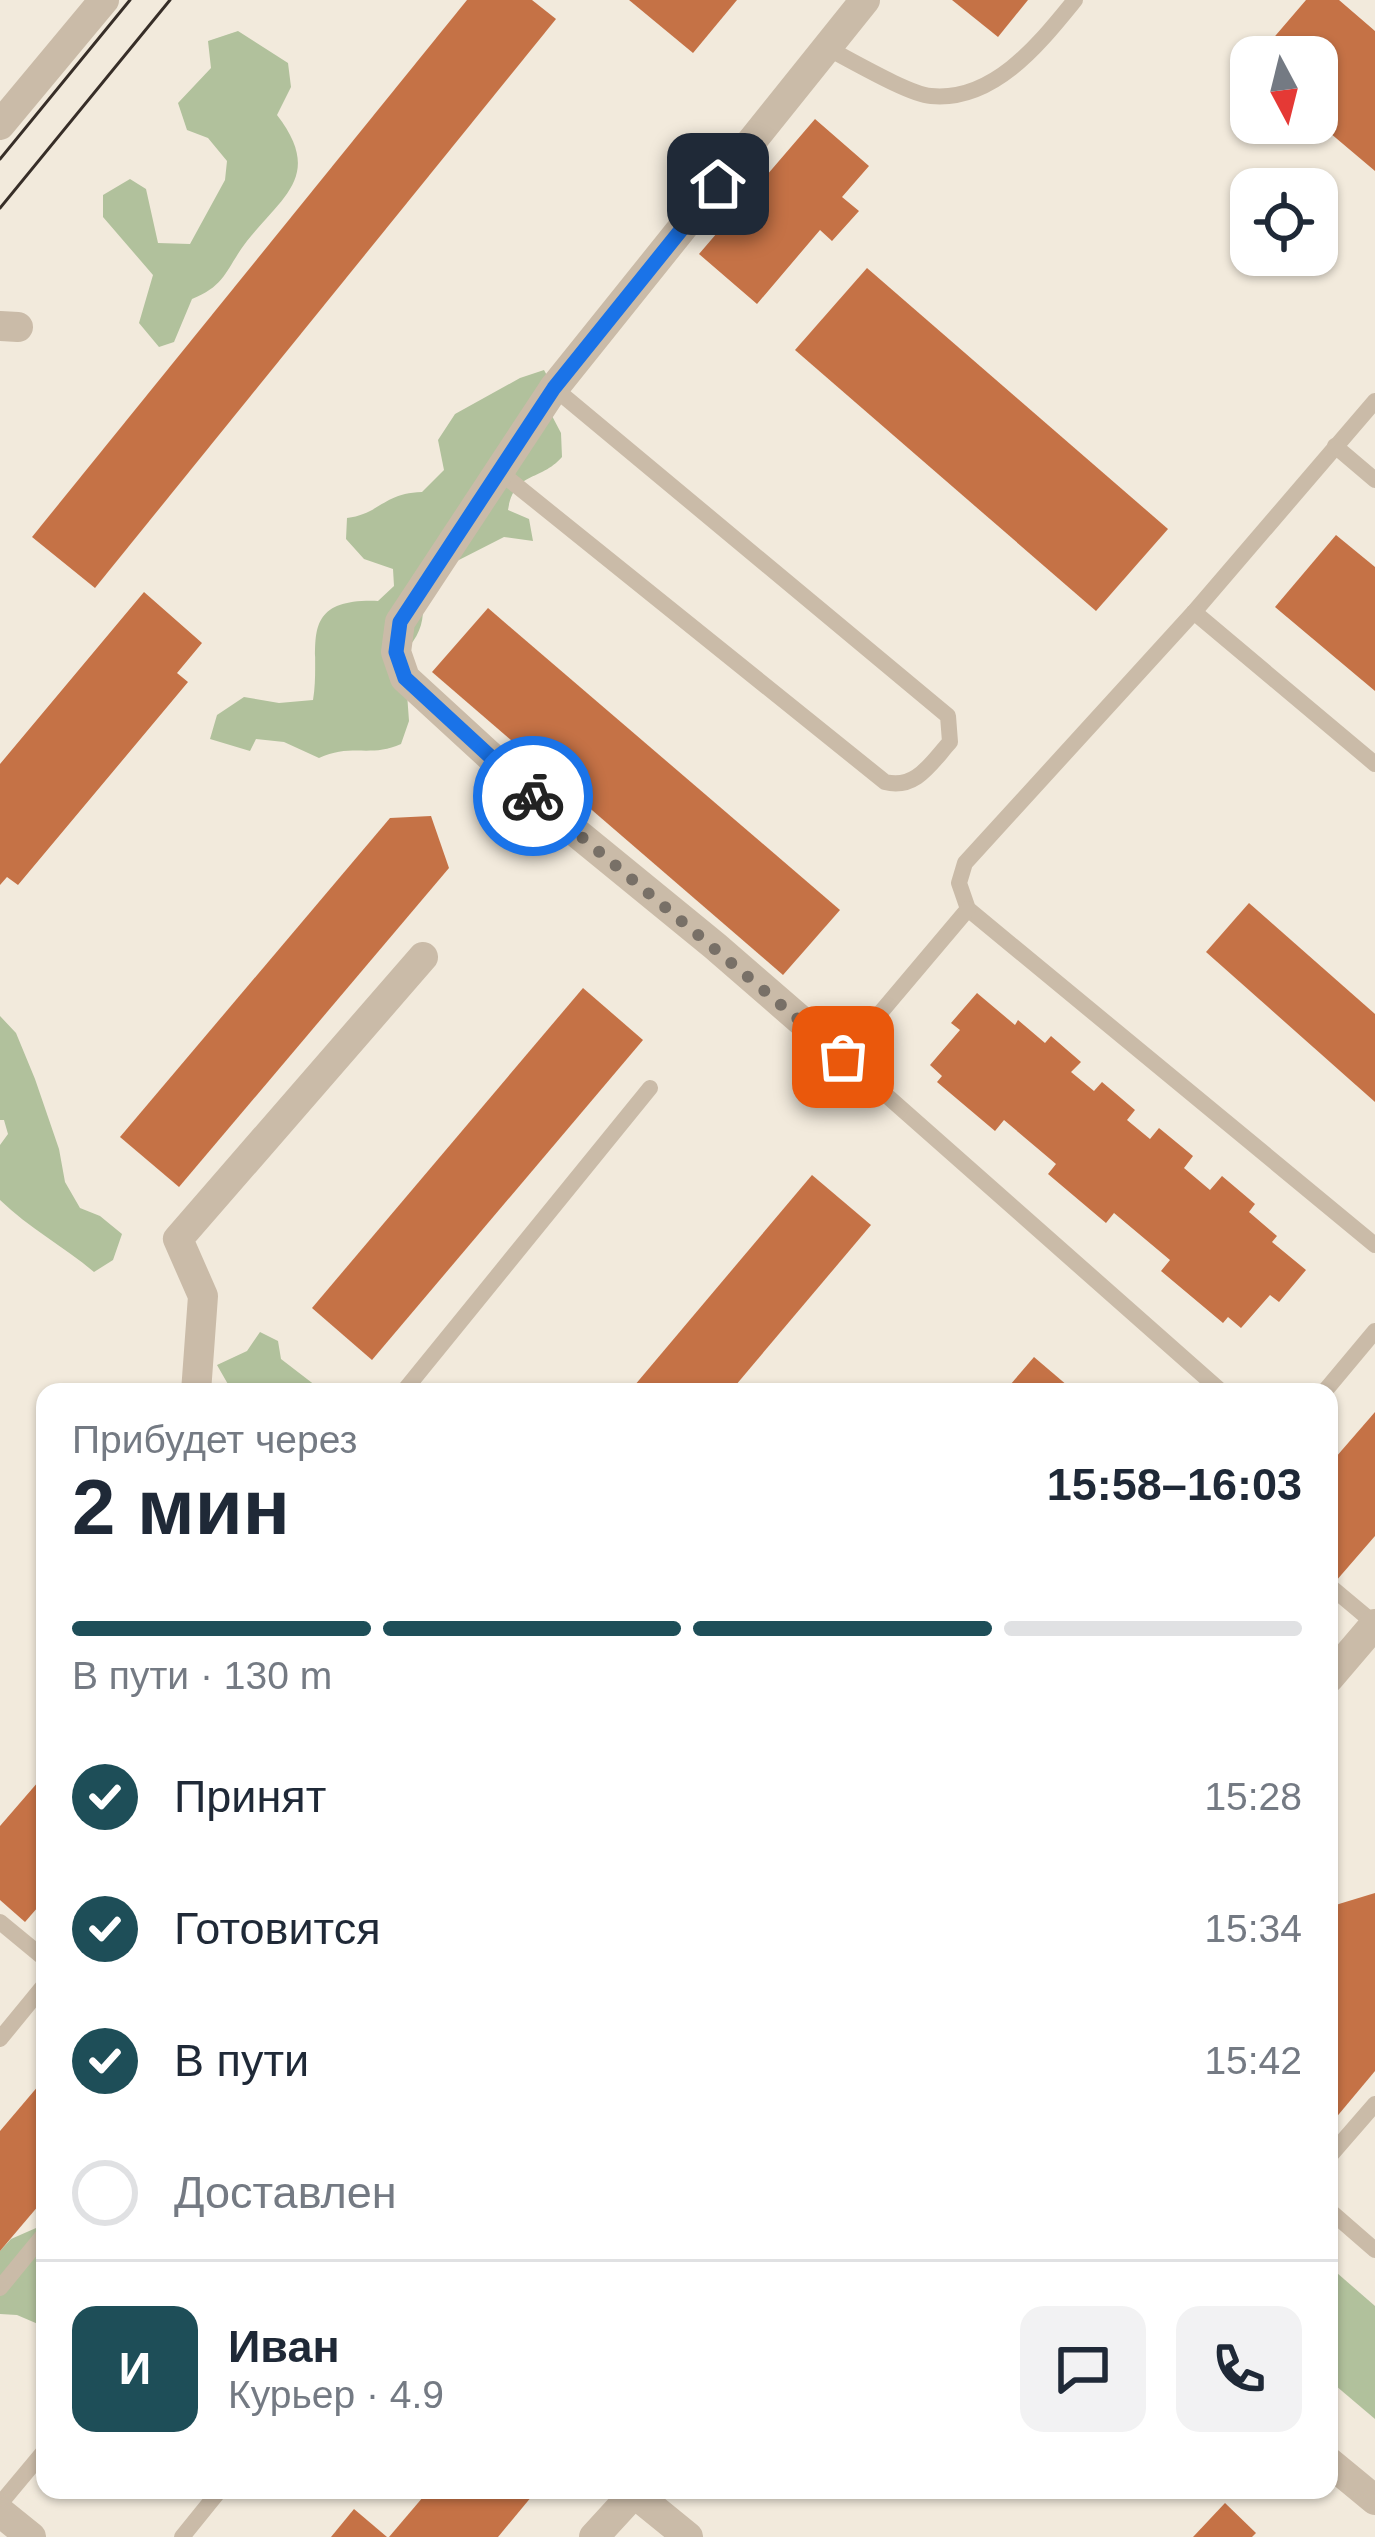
<!DOCTYPE html>
<html lang="ru">
<head>
<meta charset="utf-8">
<style>
  body { margin:0; font-family:Helvetica,sans-serif; background:#f2f2f3; color:#1f2937; height:100vh; display:flex; flex-direction:column; font-size:45px; white-space:nowrap }
  * { box-sizing:border-box; margin:0 }
  p { font-size:39px; color:#747a83 }
  .icon { flex:none; width:66px; height:66px; fill:none; stroke:currentColor; stroke-width:2; stroke-linecap:round; stroke-linejoin:round }
  .map { position:relative; flex:1; overflow:hidden }
  .panel { position:absolute; left:36px; top:1383px; width:1302px; height:1116px; display:flex; flex-direction:column; background:#fff; border-radius:24px; box-shadow:0 3px 9px #0004 }
  .panel>* { flex:none }
  .needle { width:78px; rotate:173deg }
  .buttons { position:absolute; left:1230px; top:36px; display:grid; gap:24px }
  .buttons a { display:grid; place-items:center; width:108px; height:108px; border-radius:24px; background:#fff; box-shadow:0 3px 9px #0004; font-size:60px }
  .pin { position:absolute; display:grid; place-items:center; width:102px; height:102px; color:#fff; margin:-51px; border-radius:24px; box-shadow:0 6px 18px #0006 }
  .courier { position:absolute; display:grid; place-items:center; width:120px; height:120px; margin:-60px; border:9px solid #1a73e8; border-radius:50%; background:#fff; color:#222; box-shadow:0 3px 15px #0007 }
  .headline em { font-style:normal; font-weight:800 }
  .headline div { display:flex; flex-direction:column-reverse }
  .headline { display:flex; align-items:center; justify-content:space-between; height:204px; padding:0 36px }
  h1 { font-size:78px; font-weight:800; line-height:90px }
  .bar { display:grid; grid-template-columns:repeat(4,1fr); gap:18px 12px; align-content:center; height:144px; padding:0 36px }
  .bar i { height:15px; border-radius:9px; background:#e0e1e3 }
  .bar .active { background:#1e4e58 }
  .bar p { grid-column:span 4 }
  .line { display:flex; align-items:center; gap:30px; padding:0 36px; border-top:3px solid #e0e1e3 }
  .line div { flex:1 }
  .round { display:grid; place-items:center; flex:none; width:126px; height:126px; border-radius:24px; background:#f2f2f3 }
  ol { padding:0 36px; list-style:none }
  li { display:flex; align-items:center; gap:36px; height:132px }
  li p { margin-inline-start:auto }
  li .icon { padding:12px; border-radius:50%; background:#1e4e58; color:#fff; stroke-width:4 }
  li:last-child { color:#747a83 }
  li i { width:66px; height:66px; border:6px solid #e0e1e3; border-radius:50% }
  .map>svg:first-child { display:block }
</style>
</head>
<body>
<div class="map">
<svg width="1375" height="2537" viewBox="0 0 1375 2537">
  <rect width="100%" height="100%" fill="#f2eadc"/>
  <g fill="#b1c19c">
    <path d="M238 31 288 63 291 87 277 115C323 175 284 195 247 241 226 268 227 285 192 299L174 342 159 347 139 323 153 275 103 217V195L130 179 146 189 158 243 190 244 225 180 227 161 208 138 187 130 178 103 211 68 208 41Z"/>
    <path d="M544 370 555 390 551 414 561 433 562 457C540 482 514 471 508 510L529 519 533 541 504 537 453 563 422 590C425 617 423 633 404 652L409 721 401 744C370 758 352 743 319 758L284 742 256 739 250 751 210 739 217 715 244 697 279 703 313 700C322 647 294 598 378 601L394 586 393 569 364 559 346 539 347 518C380 514 383 493 422 492L444 470 438 440 455 414 520 378Z"/>
    <path d="M0 1016 16 1033 35 1079 59 1149 65 1182 80 1208 100 1216 122 1234 113 1260 94 1272C63 1246 29 1228 0 1200V1145L8 1134 4 1120H0Z"/>
    <polygon points="260,1332 278,1341 281,1359 320,1389 318,1392 247,1392 229,1386 217,1365 247,1351"/>
    <polygon points="36,2228 45,2229 45,2327 17,2315 0,2314 0,2251 11,2239"/>
    <polygon points="1329,2266 1375,2306 1375,2419 1329,2380"/>
  </g>
  <g fill="#c57246">
    <polygon points="467,0 532,0 556,19 95,588 32,537"/>
    <polygon points="629,0 737,0 693,53"/>
    <polygon points="952,0 1028,0 998,37"/>
    <polygon points="1306,0 1339,0 1375,31 1375,171 1317,122 1317,57 1257,57"/>
    <polygon points="815,119 869,166 842,197 859,211 832,241 820,230 757,304 699,254"/>
    <polygon points="867,268 1168,529 1096,611 795,350"/>
    <polygon points="1336,535 1375,567 1375,691 1275,607"/>
    <polygon points="144,592 202,643 177,673 188,682 18,885 7,877 0,885 0,764"/>
    <polygon points="488,608 840,910 783,975 432,672"/>
    <polygon points="431,816 449,868 179,1187 120,1137 390,818"/>
    <polygon points="1249,903 1375,1014 1375,1102 1206,952"/>
    <polygon points="583,988 643,1040 372,1360 312,1308"/>
    <polygon points="977,993 1015,1025 1018,1020 1045,1043 1051,1036 1081,1062 1071,1072 1094,1091 1102,1082 1135,1110 1127,1120 1150,1139 1159,1128 1193,1156 1184,1168 1210,1190 1222,1176 1255,1204 1249,1212 1277,1236 1272,1242 1306,1270 1279,1302 1270,1295 1241,1328 1228,1317 1223,1323 1161,1271 1170,1260 1114,1213 1106,1223 1048,1174 1056,1164 1004,1120 995,1131 937,1082 942,1076 930,1065 960,1030 951,1023"/>
    <polygon points="812,1175 871,1225 730,1392 629,1392"/>
    <polygon points="1034,1357 1075,1392 1004,1392"/>
    <polygon points="1375,1412 1375,1536 1329,1589 1329,1465"/>
    <polygon points="45,1774 45,1899 25,1922 0,1900 0,1826"/>
    <polygon points="1375,1893 1375,2071 1329,2126 1329,1907"/>
    <polygon points="45,2078 45,2198 0,2251 0,2131"/>
    <polygon points="429,2490 537,2490 498,2537 389,2537"/>
    <polygon points="1225,2503 1256,2533 1252,2537 1193,2537"/>
    <polygon points="354,2509 387,2537 331,2537"/>
  </g>
  <g fill="none" stroke-linecap="round" stroke-linejoin="round">
    <g stroke="#cabba8" stroke-width="16">
      <path d="M827 48C851 60 908 94 931 96 994 102 1040 43 1075 0"/>
      <polyline points="1375,401 1194,612 965,863 959,883 968,909 1375,1245"/>
      <polyline points="1335,446 1375,480"/>
      <path d="M501 473 885 782C916 790 931 763 950 742L948 716 554 388"/>
      <polyline points="1194,612 1375,764"/>
      <polyline points="968,909 843,1057 1222,1392"/>
      <polyline points="403,1392 650,1088"/>
      <polyline points="1324,1392 1375,1331"/>
      <polyline points="1331,1587 1375,1624"/>
      <polyline points="0,1922 45,1959"/>
      <polyline points="0,2039 45,1984"/>
      <polyline points="1329,2157 1375,2104"/>
      <polyline points="1329,2210 1375,2250"/>
      <polyline points="0,2288 45,2233"/>
      <polyline points="0,2504 45,2450"/>
      <polyline points="182,2537 220,2490"/>
    </g>
    <g stroke="#cabba8" stroke-width="30">
      <polyline points="0,125 104,0"/>
      <polyline points="0,326 18,327"/>
      <polyline points="843,1057 715,946 551,812 405,678 396,652 400,622 554,388 865,0"/>
      <polyline points="196,1392 203,1296 178,1239 423,957"/>
      <polyline points="634,2493 688,2537"/>
    </g>
    <g stroke="#cabba8" stroke-width="30">
      <polyline points="1329,1678 1375,1624"/>
      <polyline points="1329,2462 1375,2500"/>
      <polyline points="0,2512 31,2537"/>
      <polyline points="594,2537 637,2490"/>
    </g>
    <g stroke="#372e28" stroke-width="3">
      <polyline points="0,159 130,0"/>
      <polyline points="0,208 170,0"/>
    </g>
  </g>
  <g fill="none" stroke-linecap="round" stroke-linejoin="round">
    <polyline stroke="#787067" stroke-width="12" stroke-dasharray="0 21.6" points="533,796 843,1057"/>
    <polyline stroke="#1a73e8" stroke-width="15" points="533,796 405,678 396,652 400,622 554,388 718,184"/>
  </g>
</svg>
<div class="buttons">
<a><svg class="needle" viewBox="-14 -14 28 28"><path d="M0-13l5 13h-10z" fill="#e53935"/><path d="M0 13l5-13h-10z" fill="#747a83"/></svg></a>
<a><svg class="icon" aria-label="locate" viewBox="0 0 24 24"><circle cx="12" cy="12" r="6"/><path d="M12 2v4M12 18v4M2 12h4M18 12h4"/></svg></a>
</div>
<div class="pin" style="left:843px;top:1057px;background:#ea580c"><svg class="icon" aria-label="bag" viewBox="0 0 24 24"><path d="M5 8h14l-1 12H6zM9 8a3 3 0 0 1 6 0"/></svg></div>
<div class="pin" style="left:718px;top:184px;background:#1f2937"><svg class="icon" aria-label="home" viewBox="0 0 24 24"><path d="M3 11l9-7 9 7M6 9v11h12V9"/></svg></div>
<div class="courier" style="left:533px;top:796px"><svg class="icon" aria-label="bike" viewBox="0 0 24 24"><circle cx="6" cy="16" r="4"/><circle cx="18" cy="16" r="4"/><path d="M6 16l4-8h5l3 8M10 8l3 8H6M13 5h3"/></svg></div>
<section class="panel">
<div class="headline"><div><h1>2 мин</h1><p>Прибудет через</p></div><em>15:58–16:03</em></div>
<div class="bar"><i class="active"></i><i class="active"></i><i class="active"></i><i></i><p>В пути · 130 m</p></div>
<ol>
<li><svg class="icon" aria-label="check" viewBox="0 0 24 24"><path d="M5 12l5 5 9-10"/></svg>Принят<p>15:28</p></li>
<li><svg class="icon" aria-label="check" viewBox="0 0 24 24"><path d="M5 12l5 5 9-10"/></svg>Готовится<p>15:34</p></li>
<li><svg class="icon" aria-label="check" viewBox="0 0 24 24"><path d="M5 12l5 5 9-10"/></svg>В пути<p>15:42</p></li>
<li><i></i>Доставлен</li>
</ol>
<div class="line" style="height:216px"><b class="round" style="background:#1e4e58;color:#fff">И</b><div><b>Иван</b><p>Курьер · 4.9</p></div><a class="round"><svg class="icon" aria-label="chat" viewBox="0 0 24 24"><path d="M4 5h16v11H9l-5 4z"/></svg></a><a class="round"><svg class="icon" aria-label="phone" viewBox="0 0 24 24"><path d="M5 4h4l2 5-3 2q2 4 5 5l2-3 5 2v4C11 20 4 13 5 4z"/></svg></a></div>
</section>
</div>
</body>
</html>
